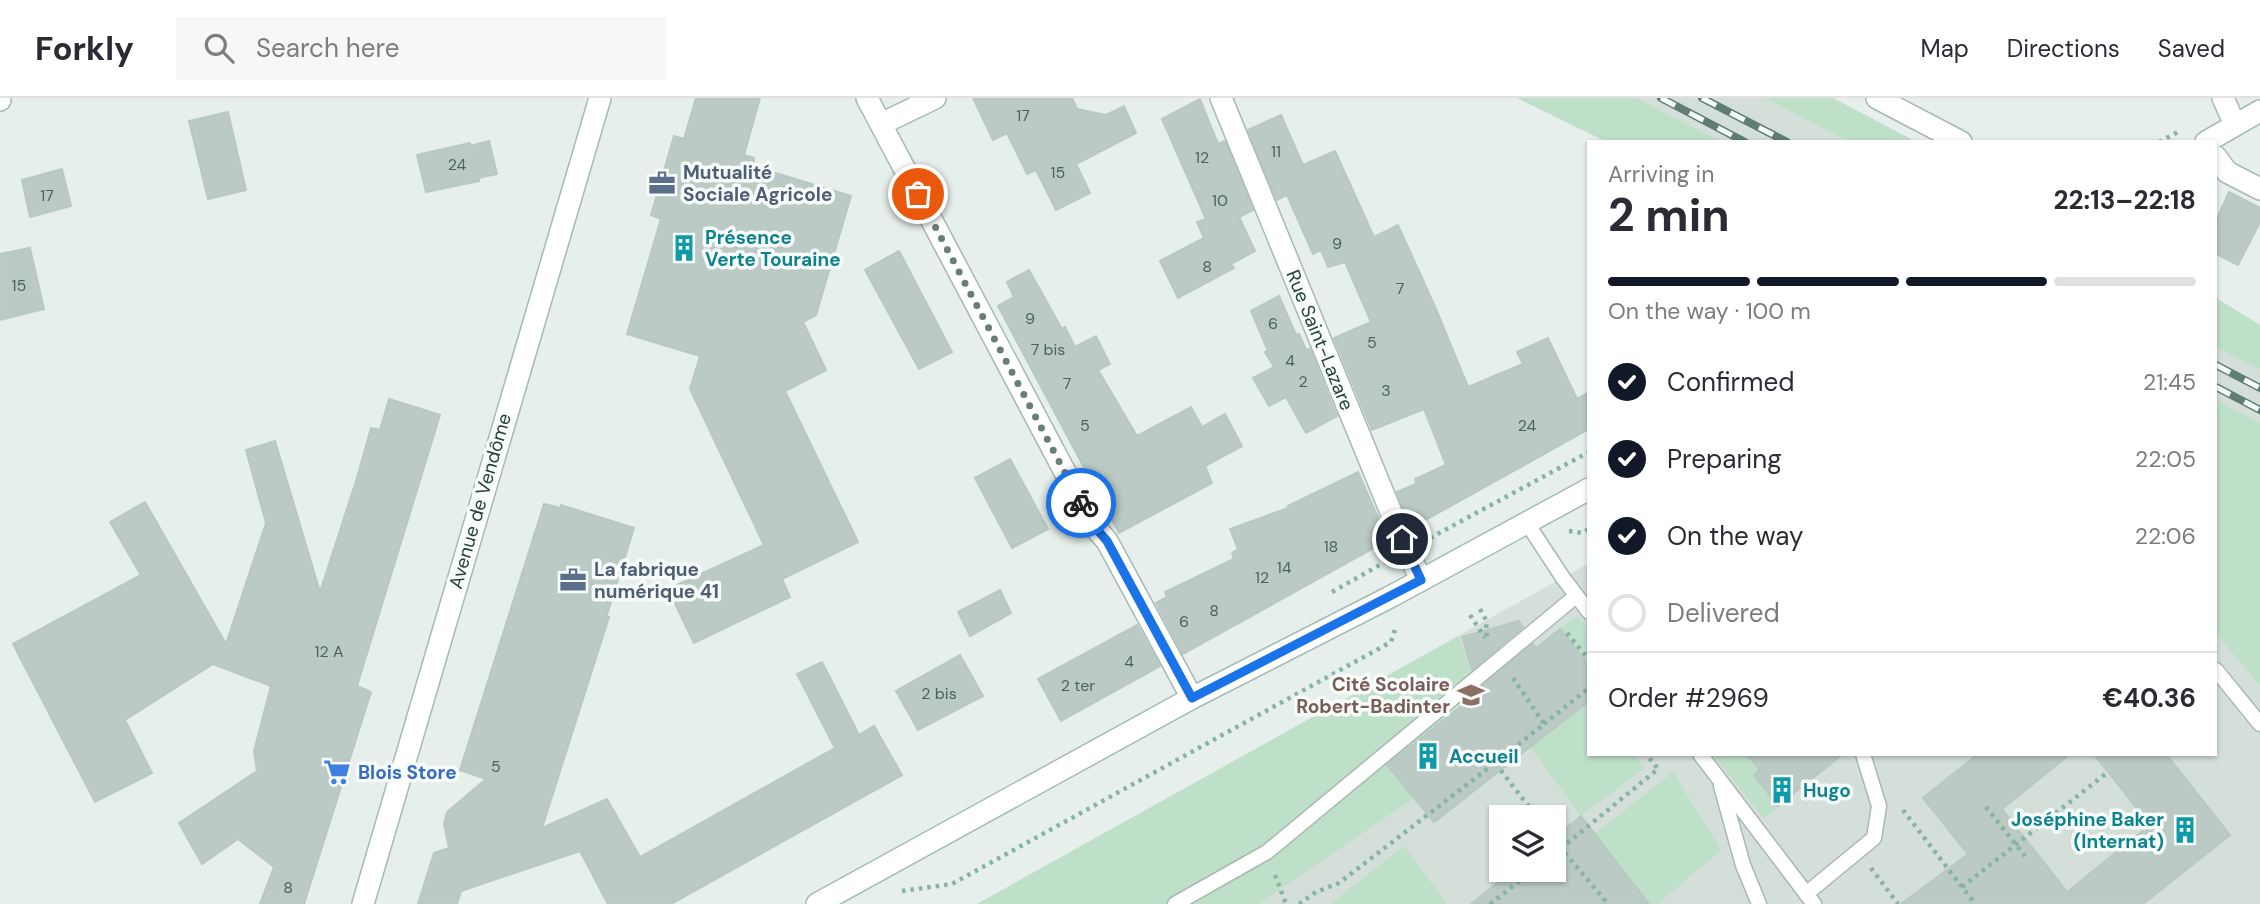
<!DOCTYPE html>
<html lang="en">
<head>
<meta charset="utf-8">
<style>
  body { margin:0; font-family:"DM Sans",sans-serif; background:#f7f7f7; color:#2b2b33; height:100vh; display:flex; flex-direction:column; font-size:26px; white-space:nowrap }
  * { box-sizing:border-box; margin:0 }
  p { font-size:23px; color:#7c7c81 }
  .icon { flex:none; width:38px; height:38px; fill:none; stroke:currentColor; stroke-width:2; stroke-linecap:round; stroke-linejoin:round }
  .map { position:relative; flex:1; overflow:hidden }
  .drawer { position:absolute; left:1587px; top:42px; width:630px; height:616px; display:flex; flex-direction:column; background:#fff; border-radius:0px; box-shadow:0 2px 5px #0004 }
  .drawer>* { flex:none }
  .tools { position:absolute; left:1489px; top:707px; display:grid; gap:14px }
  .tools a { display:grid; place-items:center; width:77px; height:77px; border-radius:0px; background:#fff; box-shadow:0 2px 5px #0004; font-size:35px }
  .pin { position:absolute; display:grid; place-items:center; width:60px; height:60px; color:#fff; margin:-30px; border:4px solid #fff; border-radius:50%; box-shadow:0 2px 7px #0007 }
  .courier { position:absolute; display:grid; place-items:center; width:70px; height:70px; margin:-35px; border:5px solid #1a73e8; border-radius:50%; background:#fff; color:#222; box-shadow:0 2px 9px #0007 }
  .summary em { font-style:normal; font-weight:700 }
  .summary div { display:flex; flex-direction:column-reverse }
  .summary { display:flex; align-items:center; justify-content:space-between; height:119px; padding:0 21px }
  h1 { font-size:46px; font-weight:700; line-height:52px }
  .bar { display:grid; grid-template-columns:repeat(4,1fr); gap:10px 7px; align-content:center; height:84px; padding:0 21px }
  .bar i { height:9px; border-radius:5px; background:#e1e1e2 }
  .bar .current { background:#111827 }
  .bar p { grid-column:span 4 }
  .line { display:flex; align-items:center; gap:18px; padding:0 21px; border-top:2px solid #e1e1e2 }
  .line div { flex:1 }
  ol { padding:0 21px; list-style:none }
  li { display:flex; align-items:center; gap:21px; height:77px }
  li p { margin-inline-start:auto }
  li .icon { padding:7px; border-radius:50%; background:#111827; color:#fff; stroke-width:4 }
  li:last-child { color:#7c7c81 }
  li i { width:38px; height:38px; border:4px solid #e1e1e2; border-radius:50% }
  header { display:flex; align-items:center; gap:42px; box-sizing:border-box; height:98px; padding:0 35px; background:#fff; border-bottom:2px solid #e1e1e2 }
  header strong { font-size:33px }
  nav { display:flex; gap:38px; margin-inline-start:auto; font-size:24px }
  .search { width:490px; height:63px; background:#f7f7f7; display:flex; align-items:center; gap:18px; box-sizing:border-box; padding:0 24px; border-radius:0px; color:#7c7c81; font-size:26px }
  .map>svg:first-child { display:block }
</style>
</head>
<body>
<header>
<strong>Forkly</strong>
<div class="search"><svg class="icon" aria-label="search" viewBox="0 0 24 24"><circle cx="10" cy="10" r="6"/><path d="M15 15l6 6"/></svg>Search here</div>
<nav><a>Map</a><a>Directions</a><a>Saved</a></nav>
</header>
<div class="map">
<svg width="2260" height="806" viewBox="0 0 2260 806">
  <rect width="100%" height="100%" fill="#e6efeb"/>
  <g fill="#d4dfda" fill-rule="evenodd">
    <polygon points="1517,0 1833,0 1916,44 1607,44"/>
    <path d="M2216 200 2260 227V806H977L1589 465V656H2216ZM1502 719H1554V772H1502Z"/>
  </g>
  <g fill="#bfe0c8">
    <polygon points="1517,0 1636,0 1722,44 1607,44"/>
    <polygon points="1765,0 1833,0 1916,44 1850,44"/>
    <polygon points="2216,200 2260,227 2260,271 2216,249"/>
    <polygon points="2216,302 2260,325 2260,588 2216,535"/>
    <polygon points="1578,518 1589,531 1589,567 1560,531"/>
    <polygon points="1459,538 1476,591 1444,617 1472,661 1258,806 977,806"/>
    <polygon points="1589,603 1589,656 1634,656 1645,670 1581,718 1530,649"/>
    <polygon points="1713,656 1747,656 1760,672 1754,677 1778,708 1764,721"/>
    <polygon points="1673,674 1721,752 1658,806 1649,806 1595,736"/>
    <polygon points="1404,748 1447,806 1330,806"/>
  </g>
  <g fill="#bbcac4" stroke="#b8c9c2" stroke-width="2">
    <polygon points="696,0 760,0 744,57 754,60 753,68 851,98 816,217 803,224 826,272 785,293 858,444 782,481 790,499 694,545 668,491 764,447 690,291 700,258 627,236 661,121 651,117 674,38 684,41"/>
    <polygon points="973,0 1072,0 1077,11 1106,17 1124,8 1136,35 1076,66 1090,95 1056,112 1036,72 1027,76 1007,35 993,42"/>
    <polygon points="1200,1 1218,46 1225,43 1253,112 1239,119 1255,153 1231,166 1234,170 1178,200 1160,163 1204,140 1197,124 1206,121 1162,21"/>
    <polygon points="228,14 246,92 208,101 189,23"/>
    <polygon points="1281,17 1303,67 1335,53 1374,139 1398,127 1436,211 1468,289 1523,266 1517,254 1548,240 1577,301 1589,294 1589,331 1411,430 1397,394 1416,386 1415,381 1446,367 1424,311 1372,332 1334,240 1371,224 1345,164 1328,169 1321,152 1313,156 1287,97 1277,102 1248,32"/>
    <polygon points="489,43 497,76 478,80 479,83 426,94 417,57 470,45 471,48"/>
    <polygon points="62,71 71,108 30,119 22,82"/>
    <polygon points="2229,94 2260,110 2260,124 2238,167 2216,156 2216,122"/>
    <polygon points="30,150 44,211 0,222 0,156"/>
    <polygon points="899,153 952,254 919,271 865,172"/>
    <polygon points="1029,172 1062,231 1065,229 1075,249 1096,238 1110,266 1098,272 1137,338 1191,309 1202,329 1225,316 1242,348 1205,368 1212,385 1119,435 998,208 1014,199 1007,184"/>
    <polygon points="1279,198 1296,237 1299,236 1306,252 1310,251 1337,318 1306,335 1286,299 1269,308 1253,280 1274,269 1265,254 1268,253 1251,213"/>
    <polygon points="389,301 440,317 357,588 371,594 304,806 260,806 274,769 238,741 202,766 179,725 257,673 254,653 271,588 213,566 125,622 152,675 95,704 13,546 141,477 110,424 145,404 226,546 266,425 246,352 275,343 320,494 357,380 371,330 380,332"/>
    <polygon points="1010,361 1048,431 1012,450 975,380"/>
    <polygon points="1358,374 1388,442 1183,556 1156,505 1167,499 1165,494 1234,461 1232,455 1238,451 1230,431 1288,410 1288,408"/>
    <polygon points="544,406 561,410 561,407 634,430 606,520 609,519 542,730 607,701 640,759 835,650 797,576 822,564 859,637 874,628 902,677 671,806 608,806 580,753 461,793 457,806 418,806 434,755 449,750 444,726 447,714 486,681 460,672"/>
    <polygon points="1000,492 1011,515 970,538 958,514"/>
    <polygon points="1519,523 1523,529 1472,572 1462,539"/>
    <polygon points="1137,527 1160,568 1061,623 1038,581"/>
    <polygon points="1560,531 1589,567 1589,603 1434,724 1387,667 1478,595 1477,592 1533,546 1536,550"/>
    <polygon points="960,557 983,598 918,632 896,593"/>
    <polygon points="1747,656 1843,656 1778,708 1754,677 1760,672"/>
    <polygon points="1978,656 2070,656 2002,711 2067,794 2150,727 2094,656 2166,656 2230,737 2143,806 1901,806 1968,756 1923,700"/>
    <polygon points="1581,718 1649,806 1471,806 1514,772 1554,772 1554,740"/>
  </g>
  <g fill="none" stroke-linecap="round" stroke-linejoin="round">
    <defs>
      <g id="lane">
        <polyline points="1527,425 1563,480 1589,514"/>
        <polyline points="2216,572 2260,626"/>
        <polyline points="1700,656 1814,806"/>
        <polyline points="1721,688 1743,767 1759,806"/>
        <polyline points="1806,796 1874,740 1879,708 1863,656"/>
        <polyline points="1175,806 1267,754 1576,498"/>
      </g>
      <g id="street">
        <polyline points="867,0 1093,427 1107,443 1192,600"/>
        <polyline points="1221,0 1402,441 1421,482"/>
        <polyline points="1877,0 1961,44"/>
        <polyline points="2223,0 2235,27"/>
        <polyline points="0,2 0,0"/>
        <polyline points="881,26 935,0"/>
        <polyline points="2216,59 2227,74 2260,91"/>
      </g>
      <g id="secondary">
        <polyline points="2206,44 2260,13"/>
        <polyline points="363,806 600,0"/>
        <polyline points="817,806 1192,600 1390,499 1589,391"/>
      </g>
    </defs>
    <use href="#lane" stroke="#a8b8b2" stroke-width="17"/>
    <use href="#street" stroke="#a8b8b2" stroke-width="24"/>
    <use href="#secondary" stroke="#a4bbb3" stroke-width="24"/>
    <g stroke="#86b3a5" stroke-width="4.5" stroke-dasharray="3.5 5" stroke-linecap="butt">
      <polyline points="2159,44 2180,33"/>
      <polyline points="1569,433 1583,435 1589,431"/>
      <polyline points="1430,440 1589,354"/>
      <polyline points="1332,494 1385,464"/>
      <polyline points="1480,511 1486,522 1487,543"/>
      <polyline points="1470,517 1485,540"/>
      <polyline points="1567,535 1586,558 1589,556"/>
      <polyline points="1513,580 1544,626 1495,665 1537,719"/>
      <polyline points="1544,626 1589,590"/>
      <polyline points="1986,709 2025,758"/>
      <polyline points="1903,712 1975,806"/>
      <polyline points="1554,742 1608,806"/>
      <polyline points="1554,756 1658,671 1646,656"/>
      <polyline points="1871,770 1898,806"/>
      <polyline points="1275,777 1286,806"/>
      <polyline points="1962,789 2108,674"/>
      <polyline points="902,793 952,786 1391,544 1396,528"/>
      <polyline points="1299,806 1316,794 1339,785 1495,665"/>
      <polyline points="1490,806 1534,772"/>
    </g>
    <use href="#lane" stroke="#fff" stroke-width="14"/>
    <use href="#street" stroke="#fff" stroke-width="21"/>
    <use href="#secondary" stroke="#fff" stroke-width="21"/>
    <defs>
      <g id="rail">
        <polyline points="1661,0 1745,44"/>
        <polyline points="1702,0 1787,44"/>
        <polyline points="2216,267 2260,290"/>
        <polyline points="2216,289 2260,312"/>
      </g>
    </defs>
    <use href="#rail" stroke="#5f7d75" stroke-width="8"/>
    <use href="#rail" stroke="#f7fbf9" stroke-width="5" stroke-dasharray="16" stroke-linecap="butt"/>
  </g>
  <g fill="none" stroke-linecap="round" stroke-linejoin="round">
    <polyline stroke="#687f78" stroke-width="7" stroke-dasharray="0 12.6" points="918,96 1081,405"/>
    <polyline stroke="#1a73e8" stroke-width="9" points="1081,405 1093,427 1107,443 1192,600 1421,482 1402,441"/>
  </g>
  <defs>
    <symbol id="office-bare" viewBox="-9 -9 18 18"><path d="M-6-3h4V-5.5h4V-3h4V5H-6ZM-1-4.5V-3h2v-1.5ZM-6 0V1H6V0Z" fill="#5c6f8a" stroke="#f7fbf9" stroke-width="2.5" paint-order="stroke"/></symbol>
    <symbol id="building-bare" viewBox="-9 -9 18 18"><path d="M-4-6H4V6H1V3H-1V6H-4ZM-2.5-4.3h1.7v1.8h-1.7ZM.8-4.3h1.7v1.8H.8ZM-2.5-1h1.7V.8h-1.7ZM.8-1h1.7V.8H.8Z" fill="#0f9aa8" stroke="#f7fbf9" stroke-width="2.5" paint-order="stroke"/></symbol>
    <symbol id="school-bare" viewBox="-9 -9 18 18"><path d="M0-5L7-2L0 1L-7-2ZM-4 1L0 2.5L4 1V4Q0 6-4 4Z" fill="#8d6e63" stroke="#f7fbf9" stroke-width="2.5" paint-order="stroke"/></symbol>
    <symbol id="supermarket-bare" viewBox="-9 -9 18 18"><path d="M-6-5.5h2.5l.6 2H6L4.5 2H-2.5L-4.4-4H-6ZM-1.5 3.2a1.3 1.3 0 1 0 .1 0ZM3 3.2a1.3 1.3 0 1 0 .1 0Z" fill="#3f7fe0" stroke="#f7fbf9" stroke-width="2.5" paint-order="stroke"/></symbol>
  </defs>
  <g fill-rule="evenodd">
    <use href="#office-bare" x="643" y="66" width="38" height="38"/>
    <use href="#building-bare" x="665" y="131" width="38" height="38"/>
    <use href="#office-bare" x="554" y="463" width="38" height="38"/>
    <use href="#school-bare" x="1452" y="578" width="38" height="38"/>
    <use href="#building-bare" x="1409" y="639" width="38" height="38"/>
    <use href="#supermarket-bare" x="318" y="655" width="38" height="38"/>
    <use href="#building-bare" x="1763" y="673" width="38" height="38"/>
    <use href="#building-bare" x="2166" y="713" width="38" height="38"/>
  </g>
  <g text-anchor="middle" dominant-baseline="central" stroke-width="7" stroke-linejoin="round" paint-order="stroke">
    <g font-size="16" fill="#4a645c">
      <text x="1023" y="17">17</text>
      <text x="1276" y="53">11</text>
      <text x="1202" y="59">12</text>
      <text x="457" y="66">24</text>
      <text x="1058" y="74">15</text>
      <text x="47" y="97">17</text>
      <text x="1220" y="102">10</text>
      <text x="1337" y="145">9</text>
      <text x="1207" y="168">8</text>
      <text x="19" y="187">15</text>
      <text x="1400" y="190">7</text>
      <text x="1030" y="220">9</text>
      <text x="1273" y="225">6</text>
      <text x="1372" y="244">5</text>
      <text x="1048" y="251">7 bis</text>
      <text x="1290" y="262">4</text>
      <text x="1303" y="283">2</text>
      <text x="1067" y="285">7</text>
      <text x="1386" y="292">3</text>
      <text x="1085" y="327">5</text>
      <text x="1527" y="327">24</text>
      <text x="1331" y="448">18</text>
      <text x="1284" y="469">14</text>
      <text x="1262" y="479">12</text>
      <text x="1214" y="512">8</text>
      <text x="1184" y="523">6</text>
      <text x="329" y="553">12 A</text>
      <text x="1129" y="563">4</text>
      <text x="1078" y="587">2 ter</text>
      <text x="939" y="595">2 bis</text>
      <text x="496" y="668">5</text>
      <text x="288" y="789">8</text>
    </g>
    <g font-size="19" font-weight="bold" fill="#4e5e75" stroke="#f7fbf9" text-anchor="start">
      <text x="683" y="74">Mutualité<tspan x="683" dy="22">Sociale Agricole</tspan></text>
      <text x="594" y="471">La fabrique<tspan x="594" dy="22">numérique 41</tspan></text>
    </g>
    <g font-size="19" font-weight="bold" fill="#0d838f" stroke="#f7fbf9" text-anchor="start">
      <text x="705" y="139">Présence<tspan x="705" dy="22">Verte Touraine</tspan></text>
      <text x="1449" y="658">Accueil</text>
      <text x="1803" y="692">Hugo</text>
      <text x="2164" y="721" text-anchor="end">Joséphine Baker<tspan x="2164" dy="22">(Internat)</tspan></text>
    </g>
    <g font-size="19" fill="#24423a" stroke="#f7fbf9">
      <text transform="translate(1320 242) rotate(68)">Rue Saint-Lazare</text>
      <text transform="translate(480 403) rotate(-74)">Avenue de Vendôme</text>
    </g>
    <g font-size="19" font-weight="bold" fill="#785e54" stroke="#f7fbf9" text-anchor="end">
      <text x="1450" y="586">Cité Scolaire<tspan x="1450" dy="22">Robert-Badinter</tspan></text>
    </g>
    <g font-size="19" font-weight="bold" fill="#366cbe" stroke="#f7fbf9" text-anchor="start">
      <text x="358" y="674">Blois Store</text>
    </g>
  </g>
</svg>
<div class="tools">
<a><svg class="icon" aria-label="layers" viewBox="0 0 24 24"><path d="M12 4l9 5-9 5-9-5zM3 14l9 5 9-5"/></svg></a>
</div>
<div class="pin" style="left:918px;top:96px;background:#ea580c"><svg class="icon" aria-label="bag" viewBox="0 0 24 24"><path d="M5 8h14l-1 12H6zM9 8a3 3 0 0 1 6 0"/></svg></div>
<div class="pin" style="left:1402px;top:441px;background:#1f2937"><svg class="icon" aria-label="home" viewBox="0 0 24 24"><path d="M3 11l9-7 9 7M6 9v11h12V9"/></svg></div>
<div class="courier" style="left:1081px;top:405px"><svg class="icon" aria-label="bike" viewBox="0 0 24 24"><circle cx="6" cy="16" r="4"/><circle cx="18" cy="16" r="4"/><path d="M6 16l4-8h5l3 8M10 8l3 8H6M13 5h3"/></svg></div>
<section class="drawer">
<div class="summary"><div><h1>2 min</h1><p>Arriving in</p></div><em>22:13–22:18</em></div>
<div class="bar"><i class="current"></i><i class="current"></i><i class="current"></i><i></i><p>On the way · 100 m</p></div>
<ol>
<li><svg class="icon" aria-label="check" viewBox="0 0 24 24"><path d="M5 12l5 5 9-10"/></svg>Confirmed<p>21:45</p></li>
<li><svg class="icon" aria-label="check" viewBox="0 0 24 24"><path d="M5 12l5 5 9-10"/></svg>Preparing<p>22:05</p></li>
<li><svg class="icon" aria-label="check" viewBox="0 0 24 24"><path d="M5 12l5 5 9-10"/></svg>On the way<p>22:06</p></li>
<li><i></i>Delivered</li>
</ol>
<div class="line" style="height:91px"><div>Order #2969</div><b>€40.36</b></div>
</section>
</div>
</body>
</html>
